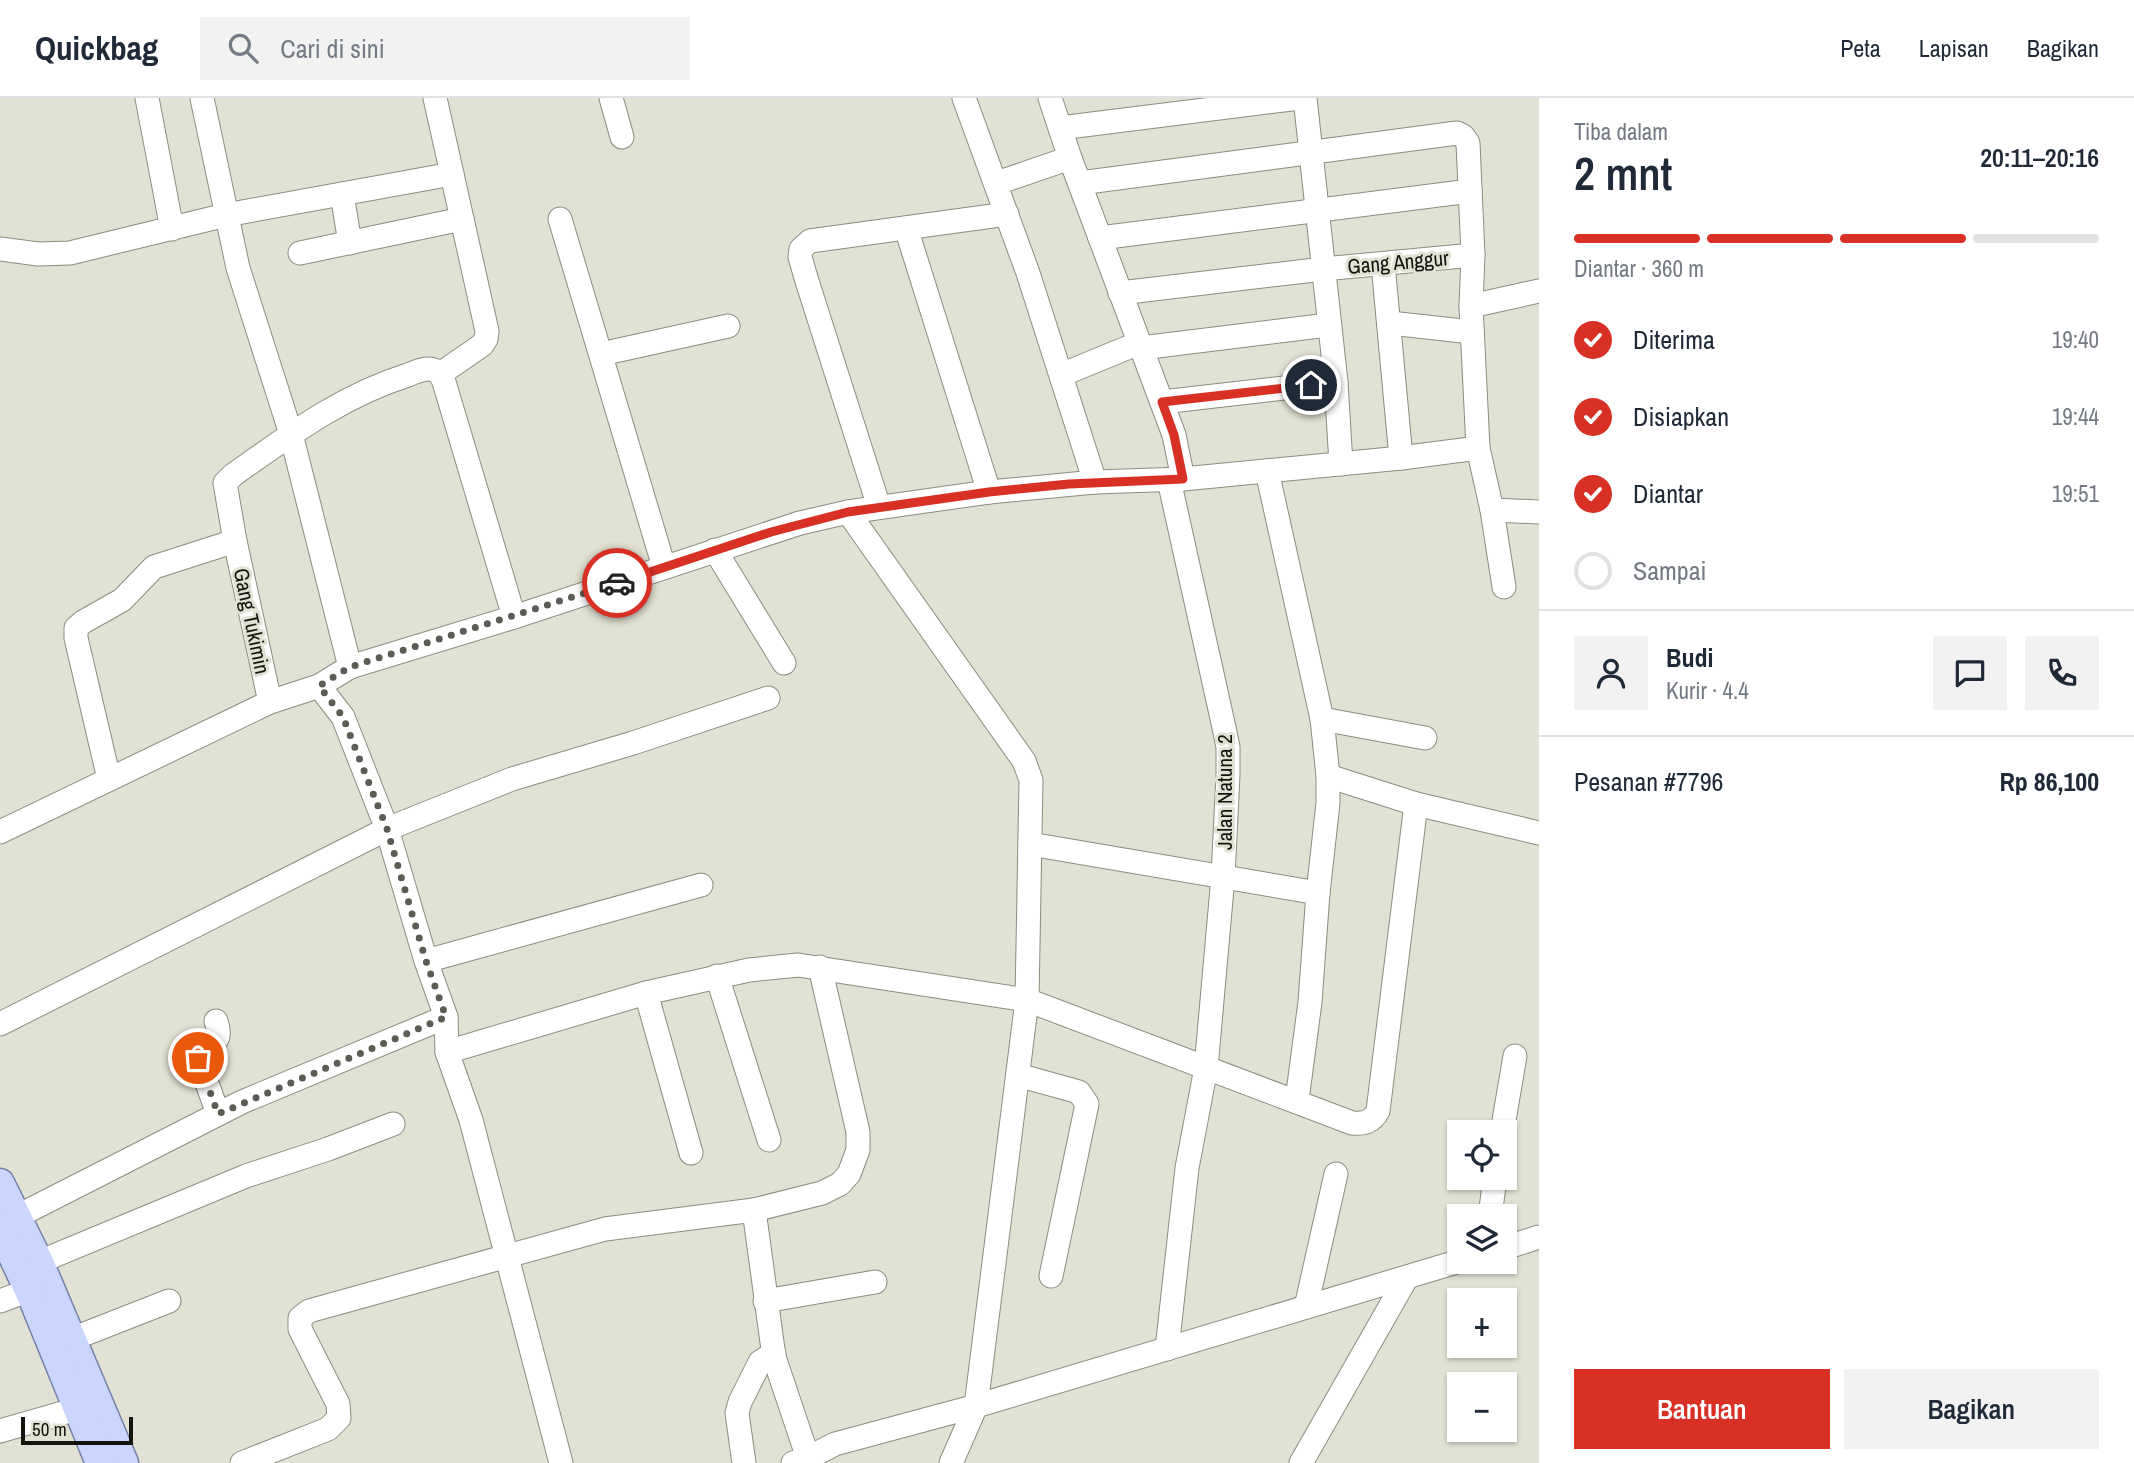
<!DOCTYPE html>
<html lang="id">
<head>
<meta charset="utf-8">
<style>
  body { margin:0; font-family:"Archivo Narrow",sans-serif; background:#f2f2f3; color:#1f2937; height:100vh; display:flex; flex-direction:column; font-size:26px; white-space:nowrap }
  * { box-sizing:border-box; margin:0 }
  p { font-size:23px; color:#747a83 }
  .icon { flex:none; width:38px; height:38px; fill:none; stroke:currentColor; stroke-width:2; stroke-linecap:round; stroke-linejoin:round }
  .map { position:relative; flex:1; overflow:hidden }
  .side { display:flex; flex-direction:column; background:#fff; width:595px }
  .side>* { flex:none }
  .buttons { position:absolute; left:1447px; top:1022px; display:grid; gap:14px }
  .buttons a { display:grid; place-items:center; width:70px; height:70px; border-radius:0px; background:#fff; box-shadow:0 2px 5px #0004; font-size:35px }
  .scale { position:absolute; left:21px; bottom:18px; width:112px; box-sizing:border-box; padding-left:7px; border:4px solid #14140f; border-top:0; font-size:19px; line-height:24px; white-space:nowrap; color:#14140f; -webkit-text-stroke:5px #e2e2d4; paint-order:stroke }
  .pin { position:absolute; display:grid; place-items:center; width:60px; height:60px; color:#fff; margin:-30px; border:4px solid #fff; border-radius:50%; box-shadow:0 2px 7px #0007 }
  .courier { position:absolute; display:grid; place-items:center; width:70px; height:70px; margin:-35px; border:5px solid #d93025; border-radius:50%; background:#fff; color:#222; box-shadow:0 2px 9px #0007 }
  .headline em { font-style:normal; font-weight:600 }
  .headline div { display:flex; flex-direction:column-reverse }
  .headline { display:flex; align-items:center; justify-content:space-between; height:119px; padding:0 35px }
  h1 { font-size:46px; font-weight:600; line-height:52px }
  .bar { display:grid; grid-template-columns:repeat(4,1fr); gap:10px 7px; align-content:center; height:84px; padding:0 35px }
  .bar i { height:9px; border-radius:5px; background:#e0e1e3 }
  .bar .selected { background:#d93025 }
  .bar p { grid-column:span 4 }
  .line { display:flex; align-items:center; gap:18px; padding:0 35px; border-top:2px solid #e0e1e3 }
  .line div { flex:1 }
  .round { display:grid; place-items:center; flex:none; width:74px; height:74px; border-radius:0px; background:#f2f2f3 }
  ol { padding:0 35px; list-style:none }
  li { display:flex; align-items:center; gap:21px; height:77px }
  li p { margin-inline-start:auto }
  li .icon { padding:7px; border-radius:50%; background:#d93025; color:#fff; stroke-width:4 }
  li:last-child { color:#747a83 }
  li i { width:38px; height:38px; border:4px solid #e0e1e3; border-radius:50% }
  .button { display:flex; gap:14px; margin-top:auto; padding:14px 35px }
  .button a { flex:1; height:80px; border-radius:0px; background:#d93025; color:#fff; font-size:28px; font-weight:600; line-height:80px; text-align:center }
  .button a+a { background:#f2f2f3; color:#1f2937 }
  header { display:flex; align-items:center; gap:42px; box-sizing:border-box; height:98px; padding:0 35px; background:#fff; border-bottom:2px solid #e0e1e3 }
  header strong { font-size:33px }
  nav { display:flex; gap:38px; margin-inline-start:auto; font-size:24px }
  .search { width:490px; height:63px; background:#f2f2f3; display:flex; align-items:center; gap:18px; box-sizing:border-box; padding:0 24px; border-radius:0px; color:#747a83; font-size:26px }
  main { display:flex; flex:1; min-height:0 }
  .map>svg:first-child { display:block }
</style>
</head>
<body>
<header>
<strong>Quickbag</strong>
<div class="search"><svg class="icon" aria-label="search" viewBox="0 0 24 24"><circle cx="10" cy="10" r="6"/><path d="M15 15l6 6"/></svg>Cari di sini</div>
<nav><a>Peta</a><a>Lapisan</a><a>Bagikan</a></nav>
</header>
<main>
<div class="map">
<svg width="1539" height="1365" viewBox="0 0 1539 1365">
  <rect width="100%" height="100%" fill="#e2e2d4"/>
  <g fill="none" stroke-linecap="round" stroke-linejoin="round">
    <defs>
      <g id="minor">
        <polyline points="147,0 172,131"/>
        <polyline points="202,0 238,170 291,336 350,569"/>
        <polyline points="435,0 487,233 486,241 482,247 440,276"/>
        <polyline points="611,0 622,39"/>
        <polyline points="964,0 1028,175 1095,384"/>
        <polyline points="1050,0 1070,60 1174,337 1183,381"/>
        <polyline points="1305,0 1336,284 1341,366"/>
        <polyline points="1060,30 1300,0"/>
        <polyline points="997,85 1070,60"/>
        <polyline points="1080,85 1457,35 1463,38 1468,45 1473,157 1471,208"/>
        <polyline points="342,96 350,145"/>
        <polyline points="560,121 664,469"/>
        <polyline points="906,130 989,394"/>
        <polyline points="1100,140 1470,93"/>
        <polyline points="0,151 38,156 70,155 226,117 452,76"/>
        <polyline points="300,155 462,121"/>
        <polyline points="1383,166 1401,360"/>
        <polyline points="1120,195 1323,171 1473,157"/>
        <polyline points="1390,225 1472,234"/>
        <polyline points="1141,250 1328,227"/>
        <polyline points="601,256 728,228"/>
        <polyline points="1061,277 1139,245"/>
        <polyline points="1162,304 1336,284"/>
        <polyline points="1478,350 1492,412 1504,489"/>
        <polyline points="1267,373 1322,621 1328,678 1328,705 1318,795 1310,904 1297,1002"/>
        <polyline points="879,409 807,183 800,159 801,151 810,143 1007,116"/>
        <polyline points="1492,412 1539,414"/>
        <polyline points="848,414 1024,663 1031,682 1027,902 976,1308 951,1365"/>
        <polyline points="715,452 784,565"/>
        <polyline points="319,588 343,619 387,731 426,863 446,919 447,954 471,1022 561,1365"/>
        <path d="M270 604 235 443 225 385 233 377C290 337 341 298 408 277 415 274 426 269 434 272 440 274 442 279 444 284L514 519"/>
        <polyline points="1322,621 1425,640"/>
        <polyline points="1328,678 1416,706 1539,735"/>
        <polyline points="109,681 76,540 76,530 83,524 122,502 154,469 235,443"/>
        <polyline points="0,734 270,604 319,588 350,569 514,519 800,425 848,414 989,394 1095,384 1183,381 1401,360 1478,350 1471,208 1539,193"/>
        <polyline points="1030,746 1318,795"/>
        <polyline points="426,863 701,787"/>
        <polyline points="717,878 769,1042"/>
        <polyline points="646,895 691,1055"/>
        <path d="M216 923C225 951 206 941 198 960L218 1016"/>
        <polyline points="0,926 387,731 512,681 633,645 768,600"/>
        <path d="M447 954 646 895 749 872 798 867 1027 902 1352 1025C1364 1026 1372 1024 1378 1013L1416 706"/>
        <polyline points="1018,977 1079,994 1087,1006 1051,1178"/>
        <polyline points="1502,1034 1515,958"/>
        <polyline points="754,1112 774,1259 808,1360"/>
        <polyline points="1490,1118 1495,1080"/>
        <polyline points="16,1119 242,1004 446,919"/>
        <polyline points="1505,1150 1539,1139"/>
        <polyline points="39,1164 246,1078 328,1051 393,1026"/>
        <polyline points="0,1203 43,1187"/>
        <polyline points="765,1203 875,1184"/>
        <polyline points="1306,1209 1336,1076"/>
        <polyline points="72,1241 169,1203"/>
        <polyline points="1167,1251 1187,1070 1206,970 1223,779 1228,677 1228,649 1223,625 1169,382"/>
        <polyline points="0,1333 94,1306"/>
        <polyline points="242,1365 328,1331 339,1320 338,1306 300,1231 300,1220 309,1213 605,1131 754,1112 822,1095 840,1086 849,1076 858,1052 858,1034 820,869"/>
        <polyline points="744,1365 737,1315 740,1304 760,1264 774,1255"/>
        <polyline points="793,1365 808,1360 835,1346 976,1308 1460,1163"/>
        <polyline points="1301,1365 1407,1179"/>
      </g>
      <g id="major">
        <polyline points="0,1085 39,1164 124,1365"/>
        <polyline points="0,1131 33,1201 100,1365"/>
      </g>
    </defs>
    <use href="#minor" stroke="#8c8c7f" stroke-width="25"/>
    <use href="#major" stroke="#7481aa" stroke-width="31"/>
    <use href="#minor" stroke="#fff" stroke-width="23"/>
    <use href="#major" stroke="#cbd6fe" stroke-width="28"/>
  </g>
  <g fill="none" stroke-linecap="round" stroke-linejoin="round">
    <polyline stroke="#5c5c54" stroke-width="7" stroke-dasharray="0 12.6" points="198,960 218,1016 446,919 426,863 387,731 343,619 319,588 350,569 617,485"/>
    <polyline stroke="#d93025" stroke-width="9" points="617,485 771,434 848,414 989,394 1069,386 1183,381 1174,337 1162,304 1311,287"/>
  </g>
  <g text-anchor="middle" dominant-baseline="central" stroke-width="6" stroke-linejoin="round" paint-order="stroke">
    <g font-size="21" fill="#14140f" stroke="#e2e2d4">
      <text transform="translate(1398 164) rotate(-5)">Gang Anggur</text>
      <text transform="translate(252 523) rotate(78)">Gang Tukimin</text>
      <text transform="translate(1224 694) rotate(-90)">Jalan Natuna 2</text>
    </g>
  </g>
</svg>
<div class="buttons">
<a><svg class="icon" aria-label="locate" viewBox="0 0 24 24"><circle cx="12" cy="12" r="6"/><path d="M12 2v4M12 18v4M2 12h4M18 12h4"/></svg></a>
<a><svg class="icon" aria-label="layers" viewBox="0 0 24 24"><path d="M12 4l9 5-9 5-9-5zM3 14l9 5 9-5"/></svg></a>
<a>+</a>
<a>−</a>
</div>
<div class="scale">50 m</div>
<div class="pin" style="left:198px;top:960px;background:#ea580c"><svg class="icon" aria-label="bag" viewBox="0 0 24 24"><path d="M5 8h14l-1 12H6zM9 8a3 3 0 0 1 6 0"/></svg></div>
<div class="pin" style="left:1311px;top:287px;background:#1f2937"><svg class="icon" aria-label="home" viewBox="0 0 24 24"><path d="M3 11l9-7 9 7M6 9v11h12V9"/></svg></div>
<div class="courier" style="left:617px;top:485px"><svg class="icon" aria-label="car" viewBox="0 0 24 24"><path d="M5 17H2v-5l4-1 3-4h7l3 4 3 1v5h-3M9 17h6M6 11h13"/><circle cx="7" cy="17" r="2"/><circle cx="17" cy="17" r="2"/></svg></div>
</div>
<section class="side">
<div class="headline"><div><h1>2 mnt</h1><p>Tiba dalam</p></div><em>20:11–20:16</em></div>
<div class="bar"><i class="selected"></i><i class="selected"></i><i class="selected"></i><i></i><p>Diantar · 360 m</p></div>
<ol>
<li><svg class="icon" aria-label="check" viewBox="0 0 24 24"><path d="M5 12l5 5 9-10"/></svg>Diterima<p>19:40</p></li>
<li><svg class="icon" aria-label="check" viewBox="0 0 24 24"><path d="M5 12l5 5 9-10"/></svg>Disiapkan<p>19:44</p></li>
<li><svg class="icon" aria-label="check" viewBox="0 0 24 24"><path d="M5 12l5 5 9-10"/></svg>Diantar<p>19:51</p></li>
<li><i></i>Sampai</li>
</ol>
<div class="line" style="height:126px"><a class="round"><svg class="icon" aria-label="person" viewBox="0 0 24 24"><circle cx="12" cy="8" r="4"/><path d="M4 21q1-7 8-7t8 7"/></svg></a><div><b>Budi</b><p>Kurir · 4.4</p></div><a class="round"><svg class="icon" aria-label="chat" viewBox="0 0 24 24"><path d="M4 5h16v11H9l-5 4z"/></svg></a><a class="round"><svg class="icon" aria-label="phone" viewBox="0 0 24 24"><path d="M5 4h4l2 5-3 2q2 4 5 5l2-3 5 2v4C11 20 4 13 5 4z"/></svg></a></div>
<div class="line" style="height:91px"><div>Pesanan #7796</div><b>Rp 86,100</b></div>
<div class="button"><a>Bantuan</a><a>Bagikan</a></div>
</section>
</main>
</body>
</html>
